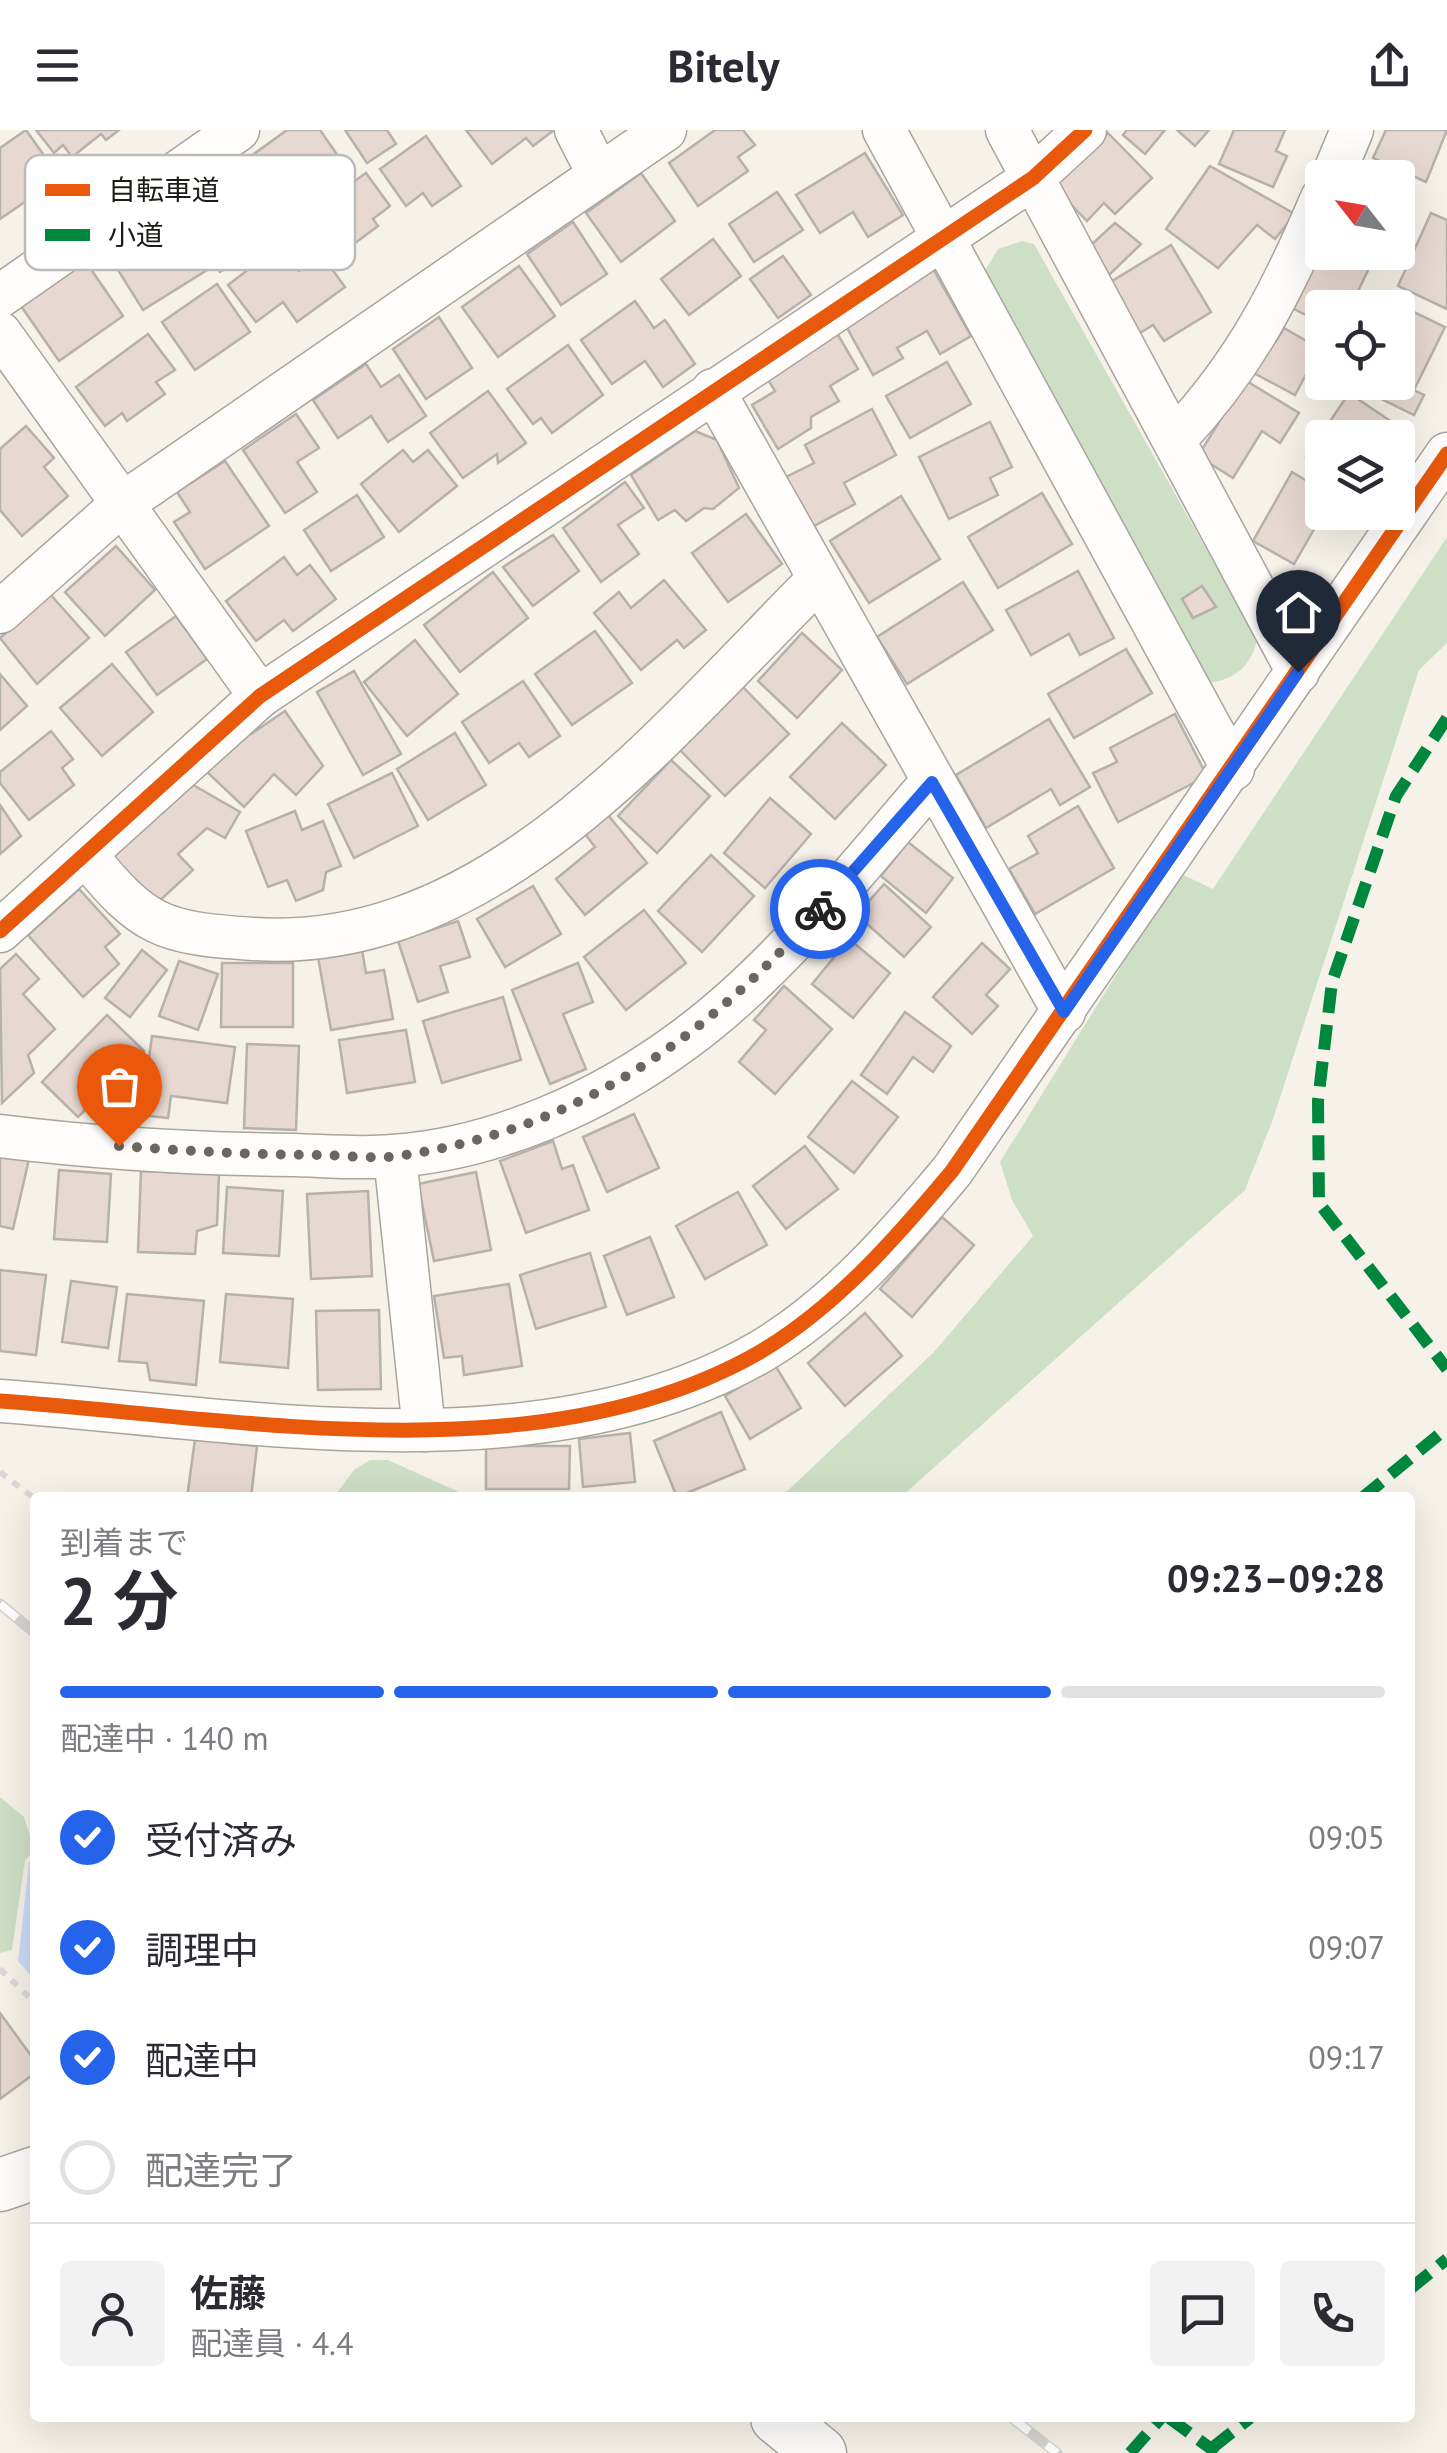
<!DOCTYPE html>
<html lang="ja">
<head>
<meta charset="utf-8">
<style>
  body { margin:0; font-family:"PT Sans","Noto Sans JP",sans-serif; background:#f2f2f3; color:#2b2b33; height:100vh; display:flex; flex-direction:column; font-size:38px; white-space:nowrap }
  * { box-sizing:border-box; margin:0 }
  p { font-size:32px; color:#7c7c81 }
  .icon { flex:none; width:55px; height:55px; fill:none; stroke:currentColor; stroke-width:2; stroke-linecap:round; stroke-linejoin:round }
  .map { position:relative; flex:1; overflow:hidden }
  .sheet { position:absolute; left:30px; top:1362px; width:1385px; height:930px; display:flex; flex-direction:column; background:#fff; border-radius:10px; box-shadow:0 10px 40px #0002 }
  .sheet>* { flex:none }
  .needle { width:65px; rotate:301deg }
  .buttons { position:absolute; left:1305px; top:30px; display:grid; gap:20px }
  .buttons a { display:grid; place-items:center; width:110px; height:110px; border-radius:10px; background:#fff; box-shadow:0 10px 40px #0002; font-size:50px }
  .pin { position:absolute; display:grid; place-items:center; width:85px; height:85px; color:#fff; margin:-102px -42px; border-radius:50% 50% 50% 0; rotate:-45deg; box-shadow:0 0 10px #0007 }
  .pin .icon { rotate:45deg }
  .courier { position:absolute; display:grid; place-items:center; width:100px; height:100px; margin:-50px; border:8px solid #2563eb; border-radius:50%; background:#fff; color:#222; box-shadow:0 2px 12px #0007 }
  .head em { font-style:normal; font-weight:700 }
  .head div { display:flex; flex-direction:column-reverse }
  .head { display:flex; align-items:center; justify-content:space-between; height:170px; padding:0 30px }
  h1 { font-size:65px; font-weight:700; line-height:75px }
  .bar { display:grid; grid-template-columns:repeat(4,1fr); gap:15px 10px; align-content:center; height:120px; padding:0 30px }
  .bar i { height:12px; border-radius:8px; background:#e1e1e2 }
  .bar .selected { background:#2563eb }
  .bar p { grid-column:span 4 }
  .line { display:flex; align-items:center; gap:25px; padding:0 30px; border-top:2px solid #e1e1e2 }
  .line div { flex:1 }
  .round { display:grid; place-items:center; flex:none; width:105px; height:105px; border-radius:10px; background:#f2f2f3 }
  ol { padding:0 30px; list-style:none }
  li { display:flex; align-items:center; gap:30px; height:110px }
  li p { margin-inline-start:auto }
  li .icon { padding:10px; border-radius:50%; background:#2563eb; color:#fff; stroke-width:4 }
  li:last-child { color:#7c7c81 }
  li i { width:55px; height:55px; border:5px solid #e1e1e2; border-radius:50% }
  header { display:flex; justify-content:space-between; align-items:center; height:130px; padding:0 30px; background:#fff; font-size:45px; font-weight:700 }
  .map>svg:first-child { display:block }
</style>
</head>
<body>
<header><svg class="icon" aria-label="menu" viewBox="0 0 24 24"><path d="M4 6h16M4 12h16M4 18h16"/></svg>Bitely<svg class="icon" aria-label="share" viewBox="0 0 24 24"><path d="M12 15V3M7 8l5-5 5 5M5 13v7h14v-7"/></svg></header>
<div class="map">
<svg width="1447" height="2323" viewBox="0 0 1447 2323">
  <rect width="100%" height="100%" fill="#f6f2e9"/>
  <g fill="#cddfc4">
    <path d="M1022 111 1034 114 1257 509C1252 536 1234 550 1208 553L984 142 998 119Z"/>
    <polygon points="1447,407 1447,513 1419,540 1273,989 1245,1060 901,1367 780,1368 933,1223 1033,1106 1012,1070 1000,1032 1179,743 1213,759"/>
    <polygon points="370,1330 388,1330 470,1367 334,1367 354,1340"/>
    <polygon points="0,1667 24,1687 35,1721 25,1730 12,1820 0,1823"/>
  </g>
  <polygon fill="#cadbf6" points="29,1732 35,1733 35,1850 18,1831"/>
  <g fill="#e8d8d2" stroke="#b6b1ac" stroke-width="2.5">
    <polygon points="26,0 60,48 0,89 0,18"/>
    <polygon points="36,0 119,0 106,10 101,4 72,27 63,15 54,23"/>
    <polygon points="287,0 320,0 345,36 323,53 310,35 275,60 251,26"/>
    <polygon points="345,0 387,0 396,14 367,33"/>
    <polygon points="466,0 554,0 533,16 526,8 492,34"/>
    <polygon points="715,0 743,0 755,15 738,27 748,41 698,76 669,33"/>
    <polygon points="1127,0 1165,0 1145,24 1123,5"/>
    <polygon points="1177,0 1209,0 1195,16"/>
    <polygon points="1234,0 1285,0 1276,21 1287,26 1273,57 1219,34"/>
    <polygon points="1386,0 1447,0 1426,52 1373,28"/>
    <polygon points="1108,3 1152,48 1115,84 1104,73 1087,91 1053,56"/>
    <polygon points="426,6 461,56 432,76 423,63 406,76 380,39"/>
    <polygon points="865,23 903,85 868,107 853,82 820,103 796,65"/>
    <polygon points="239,29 256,58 244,65 250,75 232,86 254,121 220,142 175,70"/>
    <polygon points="1210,36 1295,84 1275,109 1257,95 1218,138 1166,99"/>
    <polygon points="366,43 390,76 373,89 378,96 335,128 305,87"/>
    <polygon points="641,43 675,91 621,132 586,83"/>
    <polygon points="1398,58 1412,65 1398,97"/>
    <polygon points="777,62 803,100 754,132 729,94"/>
    <polygon points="1431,83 1447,90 1447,179 1398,156"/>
    <polygon points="141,92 156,116 182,99 207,140 143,180 103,116"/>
    <polygon points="573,92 607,144 561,175 527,124"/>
    <polygon points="1115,93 1141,114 1109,145 1091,115"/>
    <polygon points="713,109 741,146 689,185 661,149"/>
    <polygon points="1322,111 1322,122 1347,122 1371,134 1350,178 1332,170 1322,178 1320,192 1290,177"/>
    <polygon points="1171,115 1211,182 1164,211 1153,195 1140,203 1109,153"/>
    <polygon points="279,116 299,141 321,124 345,157 297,192 283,172 256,192 228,155"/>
    <polygon points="783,126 811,165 778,188 750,149"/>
    <polygon points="86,132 123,186 59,231 21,176"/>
    <polygon points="519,136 555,186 498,227 462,177"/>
    <polygon points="932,137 971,206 940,224 927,201 897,218 903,228 873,245 841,187"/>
    <polygon points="217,154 250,202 195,240 162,192"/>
    <polygon points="1385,168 1445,197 1414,260 1424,265 1414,285 1357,257 1359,252 1398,252 1398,178 1381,178"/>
    <polygon points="635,171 654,198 665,190 695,234 663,257 645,231 612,254 581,210"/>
    <polygon points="439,187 472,238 426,269 393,219"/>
    <polygon points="834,198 858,239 830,256 839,271 811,287 811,298 778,319 752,275 775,261 762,240"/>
    <polygon points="1284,198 1322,220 1318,242 1310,237 1295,265 1250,241 1269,207 1276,211"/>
    <polygon points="148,204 175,240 156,252 165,264 127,291 122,283 105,296 76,257"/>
    <polygon points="568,215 603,265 552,303 541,288 533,294 507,259"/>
    <polygon points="947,232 971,274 910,308 886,266"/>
    <polygon points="366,234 381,257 399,245 426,286 388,312 371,286 338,308 313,270"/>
    <polygon points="1245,250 1299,283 1280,313 1262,301 1233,348 1198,326"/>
    <polygon points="488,261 526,313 498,333 497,324 463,348 430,303"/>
    <polygon points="1349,263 1398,296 1390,308 1322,308 1322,338 1306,327"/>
    <polygon points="872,279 896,325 844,353 855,374 812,397 786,347 814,333 805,315"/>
    <polygon points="296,284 319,318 297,332 317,362 285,383 243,320"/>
    <polygon points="990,292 1012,337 990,348 998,365 949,389 919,327"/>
    <polygon points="26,296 54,328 44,337 68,366 22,406 0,380 0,319"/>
    <polygon points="695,301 717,310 739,358 713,379 704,378 686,391 675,380 658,390 631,345"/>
    <polygon points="403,320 413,332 428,320 457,356 399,402 361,354"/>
    <polygon points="225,331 269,396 205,439 174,392 190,382 177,362"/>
    <polygon points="1292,342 1322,360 1324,382 1294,434 1253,411"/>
    <polygon points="625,352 644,378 618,395 639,424 601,452 563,398"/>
    <polygon points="1042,363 1072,414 998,458 968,407"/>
    <polygon points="357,365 384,407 331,441 304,400"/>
    <polygon points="901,366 940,429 869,473 830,411"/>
    <polygon points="746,384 782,434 728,472 692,423"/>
    <polygon points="553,405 579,441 533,476 503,437"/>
    <polygon points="116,416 155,460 105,506 65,462"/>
    <polygon points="284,427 297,445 310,435 336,469 293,501 284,490 256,511 226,471"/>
    <polygon points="1078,441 1114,508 1080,525 1069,504 1031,525 1006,480"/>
    <polygon points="493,442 528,488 460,542 424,495"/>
    <polygon points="664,450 706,500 684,518 677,510 641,540 594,483 619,462 631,478"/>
    <polygon points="963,452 993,500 907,554 877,507"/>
    <polygon points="1202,456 1216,477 1193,488 1182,469"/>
    <polygon points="50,464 89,508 37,554 0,508"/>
    <polygon points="176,486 207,529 157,565 126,522"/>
    <polygon points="595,501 632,553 572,595 535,544"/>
    <polygon points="802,503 842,540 797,588 758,551"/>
    <polygon points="415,510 458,564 407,606 364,552"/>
    <polygon points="1126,519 1152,563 1074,608 1048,564"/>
    <polygon points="112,534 153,582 102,626 60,578"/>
    <polygon points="354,541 401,624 363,645 317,562"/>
    <polygon points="0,544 27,576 0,600"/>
    <polygon points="523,551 560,606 529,627 519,613 489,633 462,592"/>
    <polygon points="743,557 789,604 725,666 679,619"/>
    <polygon points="285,581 323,636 296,665 274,644 244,677 205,640 242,600 251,604"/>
    <polygon points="1175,584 1207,646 1118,692 1093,643 1117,632 1110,618"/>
    <polygon points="1049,589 1090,657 1060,675 1051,659 986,698 956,645"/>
    <polygon points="842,593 886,635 835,689 790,647"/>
    <polygon points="51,601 73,629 62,638 74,655 29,690 0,653 0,642"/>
    <polygon points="455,603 486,655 428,690 397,639"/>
    <polygon points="671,630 710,666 657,723 618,686"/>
    <polygon points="392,643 418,696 354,728 328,674"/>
    <polygon points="188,652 240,682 225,708 207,698 178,724 193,740 155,775 109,724"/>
    <polygon points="770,668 811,704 765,758 724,723"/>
    <polygon points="0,675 21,706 0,724"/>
    <polygon points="1078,676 1114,738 1035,784 1009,739 1038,723 1028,706"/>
    <polygon points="604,680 647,733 585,785 556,749 595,717 581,699"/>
    <polygon points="295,681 302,700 323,691 341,736 326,742 323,760 296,771 287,750 268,757 246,701"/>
    <polygon points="908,712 953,748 926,783 881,746"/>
    <polygon points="711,725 754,766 702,822 658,781"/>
    <polygon points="884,754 931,797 904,827 857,785"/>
    <polygon points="533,756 561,804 505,837 477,789"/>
    <polygon points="79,759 120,804 105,817 119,834 83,867 28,805"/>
    <polygon points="644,780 686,833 626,880 584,827"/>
    <polygon points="458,791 470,827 440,836 448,862 418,872 398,811"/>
    <polygon points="849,809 890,843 853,888 812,854"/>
    <polygon points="982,813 1010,839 986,865 998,876 972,904 933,867"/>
    <polygon points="142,820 167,840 130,887 105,868"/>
    <polygon points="362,820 366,843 384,840 393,889 331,900 318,827"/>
    <polygon points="16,824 39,849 23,864 55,899 28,925 34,943 2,973 0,839"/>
    <polygon points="179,831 218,844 198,900 159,886"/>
    <polygon points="222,833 293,833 293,897 221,897"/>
    <polygon points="578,833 593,872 563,884 586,939 550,954 512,860"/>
    <polygon points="784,856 832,899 775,964 739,932 766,900 754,890"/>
    <polygon points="503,867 521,930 442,953 423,891"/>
    <polygon points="905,882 951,916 933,942 913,927 887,964 861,945"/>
    <polygon points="107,885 144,921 78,987 42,952"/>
    <polygon points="406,900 415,952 347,963 339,910"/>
    <polygon points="152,906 235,917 227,973 171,966 168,988 141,985"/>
    <polygon points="247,914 299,916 296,1000 244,998"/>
    <polygon points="852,951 898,987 854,1043 808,1007"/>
    <polygon points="634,984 659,1038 607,1062 583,1007"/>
    <polygon points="553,1011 562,1039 573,1035 589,1080 526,1103 500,1031"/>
    <polygon points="805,1016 838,1059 786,1099 753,1056"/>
    <polygon points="0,1023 29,1029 13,1099 0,1096"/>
    <polygon points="59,1040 111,1044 107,1112 54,1109"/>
    <polygon points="141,1041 219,1044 217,1095 197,1101 195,1124 138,1122"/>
    <polygon points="476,1042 491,1120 434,1131 418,1054"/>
    <polygon points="227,1057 283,1061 279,1126 223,1123"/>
    <polygon points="368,1061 372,1146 311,1149 307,1064"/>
    <polygon points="738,1062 767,1115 705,1149 676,1096"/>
    <polygon points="942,1087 974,1115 912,1187 880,1159"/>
    <polygon points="650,1107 674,1167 627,1185 604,1126"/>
    <polygon points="590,1123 606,1177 536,1199 520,1145"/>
    <polygon points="0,1140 46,1145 36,1225 0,1221"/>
    <polygon points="71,1151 117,1157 108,1218 62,1212"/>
    <polygon points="509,1154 522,1236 464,1245 462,1226 444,1228 434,1166"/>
    <polygon points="127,1164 204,1171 196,1255 150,1250 147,1233 119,1231"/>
    <polygon points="226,1164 293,1169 288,1238 220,1232"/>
    <polygon points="379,1180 381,1259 318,1260 316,1181"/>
    <polygon points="865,1183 902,1226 845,1276 808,1233"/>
    <polygon points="775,1235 801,1278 750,1309 725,1266"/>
    <polygon points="721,1282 745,1339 677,1367 654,1311"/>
    <polygon points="630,1303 635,1352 583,1357 579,1309"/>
    <polygon points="195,1309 257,1316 251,1368 187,1368"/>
    <polygon points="486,1316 570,1316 569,1359 486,1359"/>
    <polygon points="0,1883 35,1931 35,1943 0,1969"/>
  </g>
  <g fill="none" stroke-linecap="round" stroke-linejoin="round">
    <defs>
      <g id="minor">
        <polyline points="576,0 599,45"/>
        <polyline points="884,0 1233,639"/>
        <polyline points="1007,0 1298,542"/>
        <polyline points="1332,48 1352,0"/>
        <polyline points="0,166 238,0"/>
        <polyline points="0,203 260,566"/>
        <polyline points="713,260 1064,882"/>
        <path d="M1176 308C1245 235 1283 160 1322 68"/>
        <polyline points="0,482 122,374 665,0"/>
        <path d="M86 725C143 796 161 803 253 809 490 825 666 601 818 450"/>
        <polyline points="0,801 260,566 1033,48 1085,0"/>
        <path d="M0 1006C97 1018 197 1024 295 1025 327 1026 361 1029 393 1026 497 1019 603 970 685 909 780 839 855 740 932 652"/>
        <polyline points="395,1026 424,1300"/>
        <path d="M0 1271C239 1288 542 1348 760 1222 836 1177 896 1108 952 1041L1447 324"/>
      </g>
      <g id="tertiary">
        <polyline points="0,2055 35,2043"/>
        <polyline points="777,2288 820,2323"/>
      </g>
    </defs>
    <use href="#minor" stroke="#a8a59f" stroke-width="45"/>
    <use href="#tertiary" stroke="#a8a59f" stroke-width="55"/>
    <g stroke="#dad8d6" stroke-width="6" stroke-dasharray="8 8" stroke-linecap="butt">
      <polyline points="0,1342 35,1369"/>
      <polyline points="0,1839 35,1873"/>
    </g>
    <use href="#minor" stroke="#fefdfc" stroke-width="42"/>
    <use href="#tertiary" stroke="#fefdfc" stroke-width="52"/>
    <defs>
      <g id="rail">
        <polyline points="0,1474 35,1503"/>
        <polyline points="1012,2288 1057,2323"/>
      </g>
    </defs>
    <use href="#rail" stroke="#d6d4d1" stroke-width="11"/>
    <use href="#rail" stroke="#fff" stroke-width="8" stroke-dasharray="22" stroke-linecap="butt"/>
    <g stroke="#00873e" stroke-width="12" stroke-dasharray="25 12" stroke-linecap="butt">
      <polyline points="1447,588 1396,666 1332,852 1318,971 1319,1073 1447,1239"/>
      <polyline points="1362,1368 1447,1298"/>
      <polyline points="1410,2159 1447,2129"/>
      <polyline points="1169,2288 1217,2323"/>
      <polyline points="1212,2318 1250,2288"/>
      <polyline points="1130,2323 1161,2288"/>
    </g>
    <defs>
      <g id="cycleway">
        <polyline points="0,801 260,566 1033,48 1085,0"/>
        <path d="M0 1271C239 1288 542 1348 760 1222 836 1177 896 1108 952 1041L1447 324"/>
      </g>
    </defs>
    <use href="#cycleway" stroke="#fff" stroke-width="21"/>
    <use href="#cycleway" stroke="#e8590c" stroke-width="15"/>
  </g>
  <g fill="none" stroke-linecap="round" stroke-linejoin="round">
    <path stroke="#6a6760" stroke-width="10" stroke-dasharray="0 18" d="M119 1016C187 1021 255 1025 323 1025 348 1026 375 1029 399 1026 577 1000 703 911 820 779"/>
    <polyline stroke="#2563eb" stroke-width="12" points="820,779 932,652 1064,882 1298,542"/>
  </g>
  <rect x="25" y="25" width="330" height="115" rx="15" fill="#fff" stroke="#bcbbb9" stroke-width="2.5"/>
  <rect x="45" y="54" width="45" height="12" fill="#e8590c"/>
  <rect x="45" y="99" width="45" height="12" fill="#00873e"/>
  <g font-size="28" fill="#1f1c17">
    <text x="108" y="70">自転車道</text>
    <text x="108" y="115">小道</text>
  </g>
</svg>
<div class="buttons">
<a><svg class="needle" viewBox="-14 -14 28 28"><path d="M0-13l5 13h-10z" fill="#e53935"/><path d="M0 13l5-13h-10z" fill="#7c7c81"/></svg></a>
<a><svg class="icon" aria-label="locate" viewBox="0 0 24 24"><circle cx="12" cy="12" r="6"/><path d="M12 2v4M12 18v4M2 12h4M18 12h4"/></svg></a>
<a><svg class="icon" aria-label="layers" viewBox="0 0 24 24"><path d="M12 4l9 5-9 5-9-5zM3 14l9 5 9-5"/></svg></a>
</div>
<div class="pin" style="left:119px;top:1016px;background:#ea580c"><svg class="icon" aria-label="bag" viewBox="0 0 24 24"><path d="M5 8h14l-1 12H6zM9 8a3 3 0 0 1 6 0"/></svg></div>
<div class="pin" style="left:1298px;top:542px;background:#1f2937"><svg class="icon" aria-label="home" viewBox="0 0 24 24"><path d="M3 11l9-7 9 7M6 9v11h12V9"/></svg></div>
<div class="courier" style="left:820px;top:779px"><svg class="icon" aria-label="bike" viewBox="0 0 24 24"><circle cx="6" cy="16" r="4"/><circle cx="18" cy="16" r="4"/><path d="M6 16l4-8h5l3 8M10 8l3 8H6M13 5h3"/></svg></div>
<section class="sheet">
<div class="head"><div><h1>2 分</h1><p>到着まで</p></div><em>09:23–09:28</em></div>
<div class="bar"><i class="selected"></i><i class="selected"></i><i class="selected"></i><i></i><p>配達中 · 140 m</p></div>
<ol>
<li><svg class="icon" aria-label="check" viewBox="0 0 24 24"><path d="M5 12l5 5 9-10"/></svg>受付済み<p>09:05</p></li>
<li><svg class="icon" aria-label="check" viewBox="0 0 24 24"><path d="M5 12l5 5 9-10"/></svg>調理中<p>09:07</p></li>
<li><svg class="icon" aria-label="check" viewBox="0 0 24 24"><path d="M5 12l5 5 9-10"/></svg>配達中<p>09:17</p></li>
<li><i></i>配達完了</li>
</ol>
<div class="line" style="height:180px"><a class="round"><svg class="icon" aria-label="person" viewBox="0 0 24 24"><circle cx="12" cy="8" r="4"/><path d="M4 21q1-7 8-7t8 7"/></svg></a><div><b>佐藤</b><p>配達員 · 4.4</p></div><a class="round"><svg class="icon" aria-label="chat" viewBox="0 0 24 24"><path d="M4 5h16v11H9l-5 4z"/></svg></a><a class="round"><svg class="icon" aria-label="phone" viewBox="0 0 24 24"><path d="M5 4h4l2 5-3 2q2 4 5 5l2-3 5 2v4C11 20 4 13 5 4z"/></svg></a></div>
</section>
</div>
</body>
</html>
